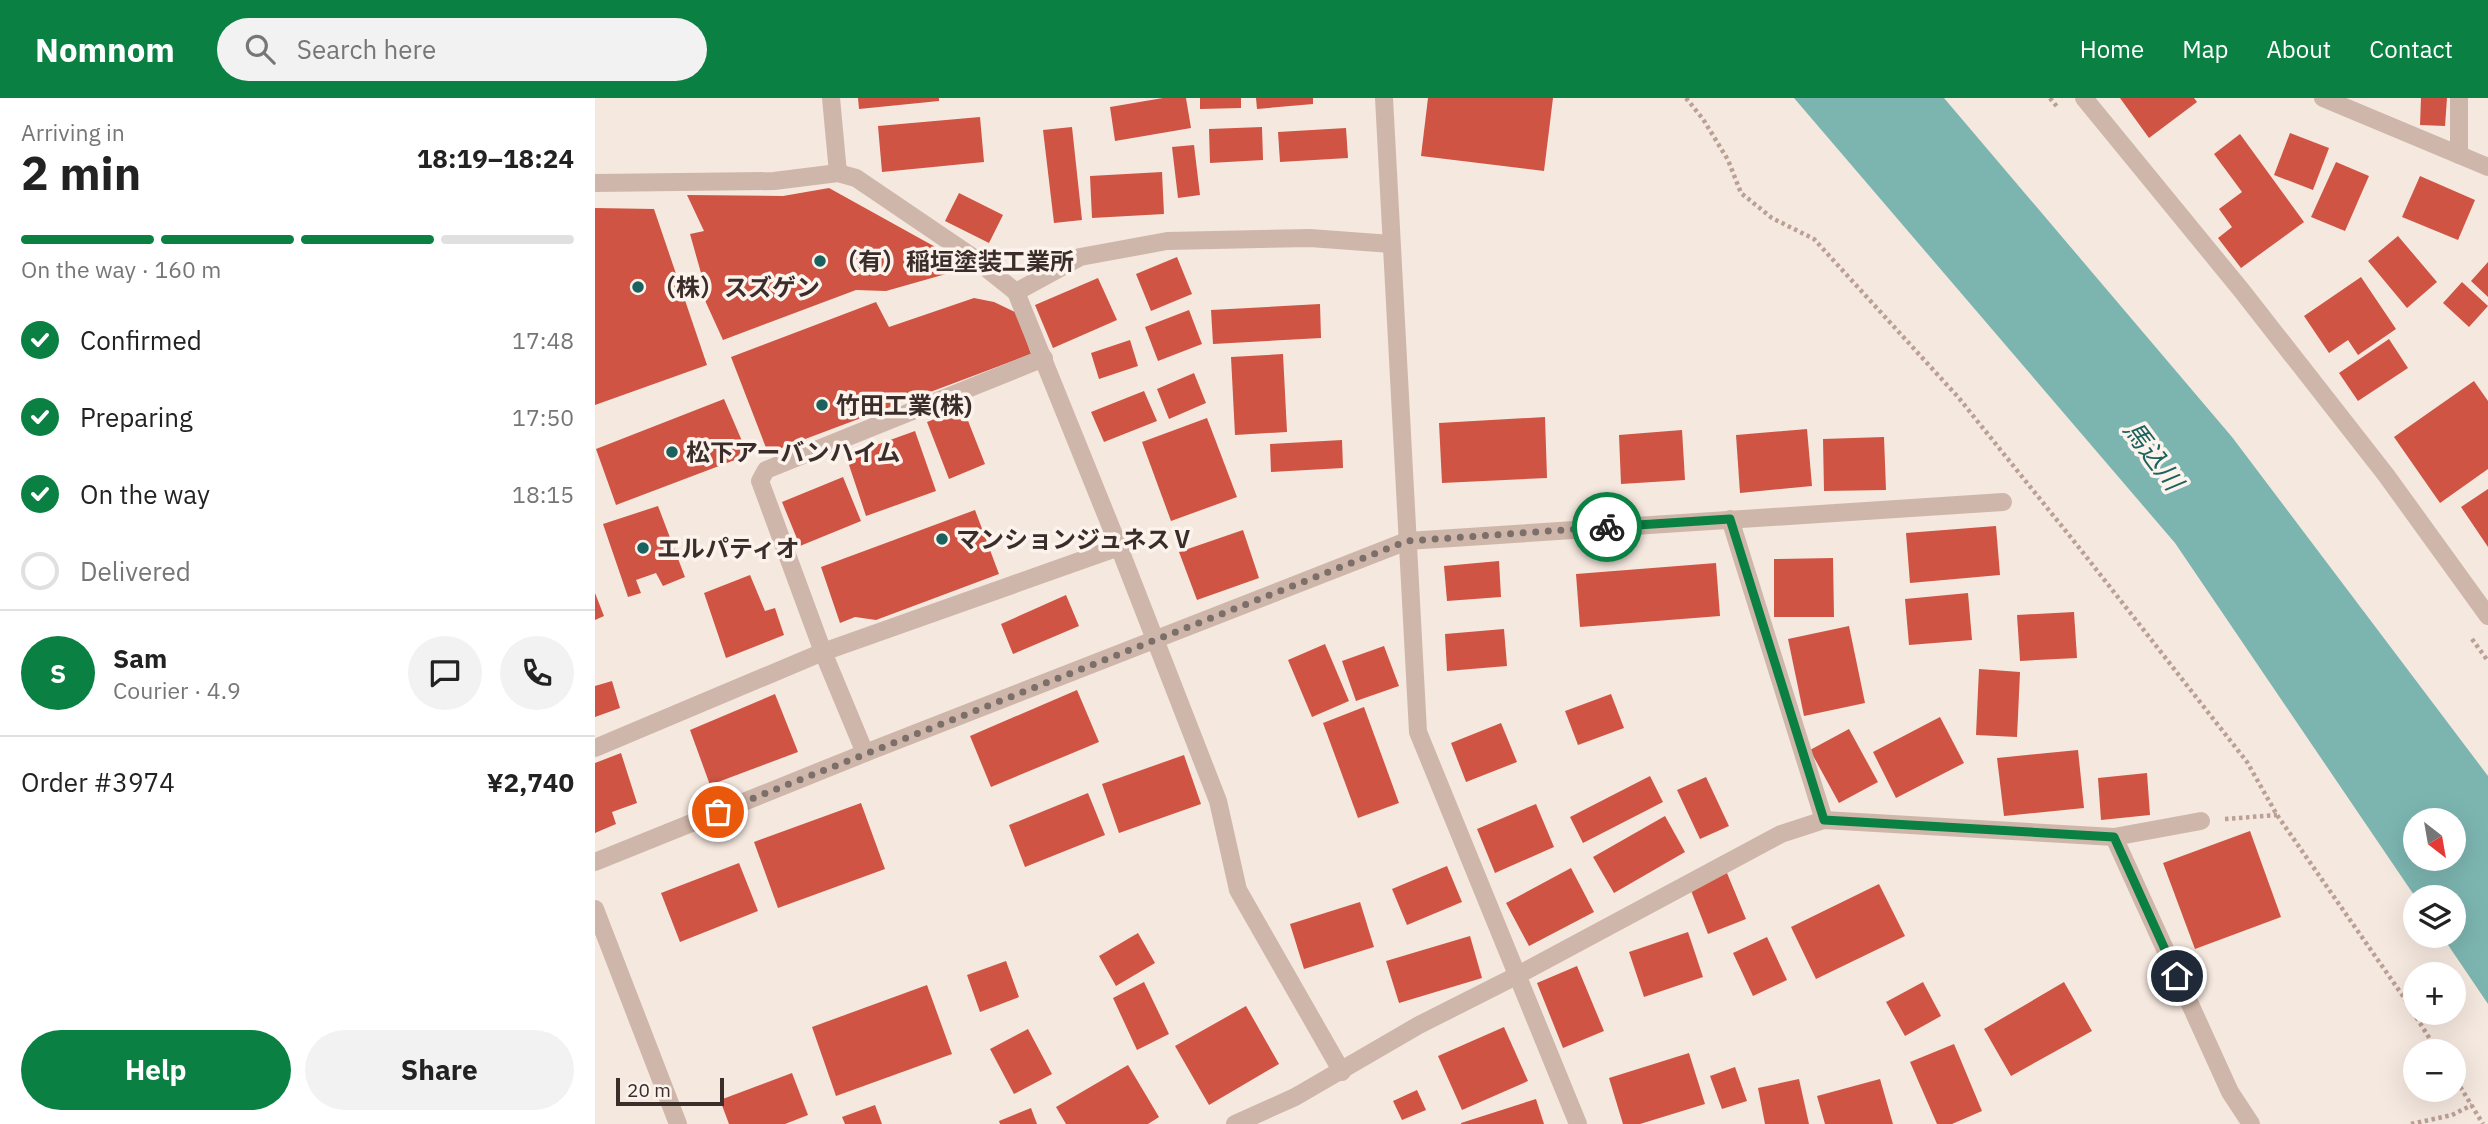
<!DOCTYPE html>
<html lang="en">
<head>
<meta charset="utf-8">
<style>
  body { margin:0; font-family:"IBM Plex Sans","Noto Sans JP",sans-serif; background:#f2f2f2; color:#222; height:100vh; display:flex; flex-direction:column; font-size:26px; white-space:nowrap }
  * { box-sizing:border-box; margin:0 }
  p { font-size:23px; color:#767676 }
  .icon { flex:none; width:38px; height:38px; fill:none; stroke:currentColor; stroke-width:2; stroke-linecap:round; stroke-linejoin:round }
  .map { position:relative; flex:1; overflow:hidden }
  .panel { display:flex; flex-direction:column; background:#fff; width:595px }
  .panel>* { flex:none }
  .needle { width:46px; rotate:149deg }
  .tools { position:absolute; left:1808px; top:710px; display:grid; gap:14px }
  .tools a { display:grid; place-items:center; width:63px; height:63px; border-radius:50%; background:#fff; box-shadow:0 7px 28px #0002; font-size:35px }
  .scale { position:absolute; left:21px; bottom:18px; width:108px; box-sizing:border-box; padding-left:7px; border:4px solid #3b2d2a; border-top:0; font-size:19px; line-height:24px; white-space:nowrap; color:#3b2d2a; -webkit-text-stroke:5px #fcf3ed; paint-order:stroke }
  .pin { position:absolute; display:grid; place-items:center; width:60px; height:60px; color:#fff; margin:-30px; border:4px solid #fff; border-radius:50%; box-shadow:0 2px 7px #0007 }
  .courier { position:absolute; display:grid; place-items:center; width:70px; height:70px; margin:-35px; border:5px solid #0b8043; border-radius:50%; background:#fff; color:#222; box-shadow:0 2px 9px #0007 }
  .headline em { font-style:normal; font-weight:700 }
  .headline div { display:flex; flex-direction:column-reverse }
  .headline { display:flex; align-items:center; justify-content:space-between; height:119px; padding:0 21px }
  h1 { font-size:46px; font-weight:700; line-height:52px }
  .bar { display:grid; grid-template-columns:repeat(4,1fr); gap:10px 7px; align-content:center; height:84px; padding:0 21px }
  .bar i { height:9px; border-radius:5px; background:#e0e0e0 }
  .bar .current { background:#0b8043 }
  .bar p { grid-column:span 4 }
  .line { display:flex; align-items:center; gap:18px; padding:0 21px; border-top:2px solid #e0e0e0 }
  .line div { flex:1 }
  .round { display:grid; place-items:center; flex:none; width:74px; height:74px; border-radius:37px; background:#f2f2f2 }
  ol { padding:0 21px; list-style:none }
  li { display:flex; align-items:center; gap:21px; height:77px }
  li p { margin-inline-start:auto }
  li .icon { padding:7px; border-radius:50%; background:#0b8043; color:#fff; stroke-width:4 }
  li:last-child { color:#767676 }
  li i { width:38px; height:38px; border:4px solid #e0e0e0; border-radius:50% }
  .primary-button { display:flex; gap:14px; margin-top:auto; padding:14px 21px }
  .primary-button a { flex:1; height:80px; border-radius:42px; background:#0b8043; color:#fff; font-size:28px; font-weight:700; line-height:80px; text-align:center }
  .primary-button a+a { background:#f2f2f2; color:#222 }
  header { display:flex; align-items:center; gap:42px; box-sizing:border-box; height:98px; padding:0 35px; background:#0b8043; color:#fff }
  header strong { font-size:33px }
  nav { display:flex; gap:38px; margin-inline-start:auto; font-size:24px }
  .search { width:490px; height:63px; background:#f2f2f2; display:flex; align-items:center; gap:18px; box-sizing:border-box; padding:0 24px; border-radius:38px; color:#767676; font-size:26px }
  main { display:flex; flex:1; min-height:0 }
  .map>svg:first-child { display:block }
</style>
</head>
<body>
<header>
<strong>Nomnom</strong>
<div class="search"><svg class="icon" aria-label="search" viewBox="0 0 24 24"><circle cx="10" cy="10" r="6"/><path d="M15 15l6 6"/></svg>Search here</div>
<nav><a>Home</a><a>Map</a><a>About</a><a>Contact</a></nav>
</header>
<main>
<section class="panel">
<div class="headline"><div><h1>2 min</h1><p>Arriving in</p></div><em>18:19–18:24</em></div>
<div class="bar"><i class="current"></i><i class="current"></i><i class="current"></i><i></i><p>On the way · 160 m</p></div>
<ol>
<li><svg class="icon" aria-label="check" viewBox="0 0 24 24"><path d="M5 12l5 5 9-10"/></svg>Confirmed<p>17:48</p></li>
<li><svg class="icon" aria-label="check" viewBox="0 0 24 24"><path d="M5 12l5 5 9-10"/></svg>Preparing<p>17:50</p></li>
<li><svg class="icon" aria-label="check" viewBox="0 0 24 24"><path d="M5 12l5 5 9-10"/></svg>On the way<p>18:15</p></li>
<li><i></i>Delivered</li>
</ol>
<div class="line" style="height:126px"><b class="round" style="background:#0b8043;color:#fff">S</b><div><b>Sam</b><p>Courier · 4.9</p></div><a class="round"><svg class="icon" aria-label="chat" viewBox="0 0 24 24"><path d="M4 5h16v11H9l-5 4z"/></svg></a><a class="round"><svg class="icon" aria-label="phone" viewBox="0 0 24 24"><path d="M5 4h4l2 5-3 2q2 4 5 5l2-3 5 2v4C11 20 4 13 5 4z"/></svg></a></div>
<div class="line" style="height:91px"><div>Order #3974</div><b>¥2,740</b></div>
<div class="primary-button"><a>Help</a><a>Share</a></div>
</section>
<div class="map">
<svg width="1893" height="1026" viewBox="0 0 1893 1026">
  <rect width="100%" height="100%" fill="#f5e8df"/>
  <path fill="#7cb5b0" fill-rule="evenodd" d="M1199 0H1349L1637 339 1893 678V906L1847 838H1858V800H1821L1580 445ZM1820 723H1858V761H1820Z"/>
  <g fill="#cf5444">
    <polygon points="263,0 344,0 344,3 264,11"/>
    <polygon points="568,0 591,0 596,30 520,43 515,9"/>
    <polygon points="605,0 646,0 646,10 605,11"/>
    <polygon points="661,0 718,0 718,6 662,11"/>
    <polygon points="833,0 958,0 949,73 826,58"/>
    <polygon points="1525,0 1599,0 1602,4 1554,40"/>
    <polygon points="1826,0 1852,0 1850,28 1825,27"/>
    <polygon points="385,19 389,64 287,74 283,28"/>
    <polygon points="477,29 487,122 459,125 448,32"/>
    <polygon points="667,29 668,62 615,65 614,31"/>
    <polygon points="751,30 753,60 685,64 683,34"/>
    <polygon points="1695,35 1734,50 1718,92 1679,77"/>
    <polygon points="1645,36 1709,124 1646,170 1623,140 1637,129 1624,111 1647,94 1619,56"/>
    <polygon points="599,47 605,97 583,100 577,49"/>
    <polygon points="1741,64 1774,78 1750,133 1716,119"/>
    <polygon points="567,74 569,116 497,120 495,78"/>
    <polygon points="1825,78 1880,102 1863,142 1807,119"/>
    <polygon points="234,90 344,151 351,176 291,193 261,192 128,242 108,198 106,175 95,136 109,133 92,97 188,98"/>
    <polygon points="364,95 408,117 394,145 350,123"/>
    <polygon points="0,110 59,111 112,267 0,307"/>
    <polygon points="1803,138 1842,184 1812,210 1773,163"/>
    <polygon points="582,159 597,196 556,213 541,176"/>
    <polygon points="1893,164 1893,199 1876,183"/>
    <polygon points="1766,179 1801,231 1763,257 1753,242 1734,255 1709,218"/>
    <polygon points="503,180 522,222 458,250 440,207"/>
    <polygon points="1867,184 1893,208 1874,229 1848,205"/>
    <polygon points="379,200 399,204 422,215 436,256 173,355 136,259 281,204 294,229"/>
    <polygon points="725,206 726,240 618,246 616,212"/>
    <polygon points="594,212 607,246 563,263 550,229"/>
    <polygon points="1794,241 1813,270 1763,303 1744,275"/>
    <polygon points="535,242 543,268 504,281 496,255"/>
    <polygon points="688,256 692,334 640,337 636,259"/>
    <polygon points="599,275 611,305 574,321 562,291"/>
    <polygon points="1879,283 1893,303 1893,371 1845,405 1799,339"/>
    <polygon points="549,293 562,323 509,344 496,314"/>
    <polygon points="129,301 153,357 21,407 1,351"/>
    <polygon points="368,310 390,366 354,381 332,324"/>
    <polygon points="950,319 952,380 847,385 844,325"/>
    <polygon points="612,320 642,399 576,423 547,344"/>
    <polygon points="1212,331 1217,388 1145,395 1141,337"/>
    <polygon points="1087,332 1090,382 1026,386 1024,337"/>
    <polygon points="320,333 341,393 271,418 251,358"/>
    <polygon points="1289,339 1291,392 1229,393 1228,341"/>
    <polygon points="747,342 748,370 676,374 675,346"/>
    <polygon points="248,379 266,423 205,448 187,404"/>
    <polygon points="1893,391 1893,449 1866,409"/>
    <polygon points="63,408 90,479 68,488 61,475 41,482 46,495 33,499 8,426"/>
    <polygon points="380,412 404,476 281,522 260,519 245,525 226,469"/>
    <polygon points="1401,428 1405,477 1315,485 1311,435"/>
    <polygon points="648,432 664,480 602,502 584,454"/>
    <polygon points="1238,460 1239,519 1179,519 1179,461"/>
    <polygon points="904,463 906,499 852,503 849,468"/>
    <polygon points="1121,465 1125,518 985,529 981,476"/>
    <polygon points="155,477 170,513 180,510 189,537 131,560 109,495"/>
    <polygon points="0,495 9,518 0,522"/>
    <polygon points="1373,495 1377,542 1314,547 1310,501"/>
    <polygon points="471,497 484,528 418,556 406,526"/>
    <polygon points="1479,514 1482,560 1425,563 1422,517"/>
    <polygon points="1254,528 1270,605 1209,618 1193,541"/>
    <polygon points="909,531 912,568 852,573 850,536"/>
    <polygon points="730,546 754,603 717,619 693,562"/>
    <polygon points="789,548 804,588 761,603 747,563"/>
    <polygon points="1384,571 1425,574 1422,639 1381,637"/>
    <polygon points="17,583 25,610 0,619 0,588"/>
    <polygon points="482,592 504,644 396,689 375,638"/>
    <polygon points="180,596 203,654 115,687 95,632"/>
    <polygon points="1016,596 1029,630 983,647 970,613"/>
    <polygon points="769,609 804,705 763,720 728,625"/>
    <polygon points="1345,619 1369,665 1301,700 1278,654"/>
    <polygon points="906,625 922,664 871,684 856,645"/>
    <polygon points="1254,631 1283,684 1244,705 1215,652"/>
    <polygon points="1483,652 1489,710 1409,718 1402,660"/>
    <polygon points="26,655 42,705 17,714 21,726 0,735 0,665"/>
    <polygon points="589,657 606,706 524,735 507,686"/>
    <polygon points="1552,675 1555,717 1506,722 1503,680"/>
    <polygon points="1055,678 1068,704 988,745 975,719"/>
    <polygon points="1111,679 1134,728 1105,741 1082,692"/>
    <polygon points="493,695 510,737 430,769 414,727"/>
    <polygon points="266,705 290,771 183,810 159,744"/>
    <polygon points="941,706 959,749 900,775 882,731"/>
    <polygon points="1070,718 1090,754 1019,795 998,759"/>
    <polygon points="1655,733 1686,819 1600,851 1568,765"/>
    <polygon points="144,765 163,813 85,844 66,795"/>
    <polygon points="852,768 867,804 812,827 797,791"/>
    <polygon points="976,770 999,814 934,848 911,805"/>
    <polygon points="1132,775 1151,821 1113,836 1095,790"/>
    <polygon points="1284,786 1310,838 1221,881 1196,829"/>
    <polygon points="765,804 779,849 709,871 695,826"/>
    <polygon points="1093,834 1108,879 1049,899 1034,854"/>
    <polygon points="543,835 560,865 521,888 504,858"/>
    <polygon points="875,838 887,880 804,905 791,863"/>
    <polygon points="1172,839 1192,882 1158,898 1138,855"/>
    <polygon points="411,863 424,899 385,914 372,877"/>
    <polygon points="982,868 1009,933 968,950 942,885"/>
    <polygon points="549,884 574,936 542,952 518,900"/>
    <polygon points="1328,884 1346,918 1310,938 1291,904"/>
    <polygon points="1469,884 1497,933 1416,978 1389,931"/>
    <polygon points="332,887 357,956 241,998 217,929"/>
    <polygon points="651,908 684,966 614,1007 580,948"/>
    <polygon points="909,929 933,983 867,1012 843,958"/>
    <polygon points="433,931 457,976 419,996 395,951"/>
    <polygon points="1359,946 1387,1013 1357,1026 1342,1026 1315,964"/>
    <polygon points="1094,955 1110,1006 1045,1026 1028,1026 1014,980"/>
    <polygon points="533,967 564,1019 553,1026 471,1026 461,1009"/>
    <polygon points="1140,969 1152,1003 1127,1011 1115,978"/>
    <polygon points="197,975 213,1017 190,1026 134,1026 125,1002"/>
    <polygon points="1204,981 1214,1026 1170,1026 1163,990"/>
    <polygon points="1285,981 1298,1026 1230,1026 1222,998"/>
    <polygon points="822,992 831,1012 807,1022 798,1003"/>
    <polygon points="941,1001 949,1026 866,1026 866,1025"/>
    <polygon points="280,1007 287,1026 250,1026 247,1019"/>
    <polygon points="436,1010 442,1026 405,1026 404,1023"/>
  </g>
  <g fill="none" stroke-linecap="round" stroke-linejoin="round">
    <g stroke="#bba094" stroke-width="4.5" stroke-dasharray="3.5 3.5" stroke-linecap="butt">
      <polyline points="1091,0 1108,21 1133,62 1146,95 1177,120 1219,141 1363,299 1486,452 1652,664 1682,717 1810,901 1843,954"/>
      <polyline points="1455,0 1463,10"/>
      <polyline points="1877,541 1893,563"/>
      <polyline points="1630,721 1682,717"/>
      <polyline points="1858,977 1888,1026"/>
      <polyline points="1816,1026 1857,1017 1877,1007"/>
    </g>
    <g stroke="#cfb6aa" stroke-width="18">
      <polyline points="236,0 243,75"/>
      <polyline points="789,0 823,634 983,1026"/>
      <polyline points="1489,0 1647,193 1791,377 1893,518"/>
      <polyline points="1728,0 1893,69"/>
      <polyline points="1864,57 1864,0"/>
      <polyline points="0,85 179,83 243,75 261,80 376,158 421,194 485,159 572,143 715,140 796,146"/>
      <polyline points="421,194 524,449 623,703 643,792 747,974"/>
      <polyline points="1135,421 1229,722"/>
      <polyline points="0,650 228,554 524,449"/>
      <polyline points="270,655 228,554 165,383 171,372 449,260"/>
      <polyline points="1519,739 1635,994 1656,1026"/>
      <polyline points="0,764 270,655 812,443 1408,404"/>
      <polyline points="0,811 83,1026"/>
      <polyline points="640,1026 700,999 824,927 921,878 1186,736 1229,722 1519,739 1606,723"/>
    </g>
  </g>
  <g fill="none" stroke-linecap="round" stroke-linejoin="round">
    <polyline stroke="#7c6e69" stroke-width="7" stroke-dasharray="0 12.6" points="123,714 812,443 1012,429"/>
    <polyline stroke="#0b8043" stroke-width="9" points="1012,429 1135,421 1229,722 1519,739 1582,878"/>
  </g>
  <g fill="#1b615d" stroke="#fcf3ed" stroke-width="2.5">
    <circle cx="225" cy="163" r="7"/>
    <circle cx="43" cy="189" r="7"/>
    <circle cx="227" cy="307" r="7"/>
    <circle cx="77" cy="354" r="7"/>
    <circle cx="347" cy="441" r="7"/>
    <circle cx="48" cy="450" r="7"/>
  </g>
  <g text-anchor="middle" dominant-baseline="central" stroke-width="7" stroke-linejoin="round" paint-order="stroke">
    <g font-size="24" font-weight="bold" fill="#3b2d2a" stroke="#fcf3ed" text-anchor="start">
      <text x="239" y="163">（有）稲垣塗装工業所</text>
      <text x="57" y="189">（株）スズゲン</text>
      <text x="241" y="307">竹田工業(株)</text>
      <text x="91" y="354">松下アーバンハイム</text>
      <text x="361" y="441">マンションジュネスⅤ</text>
      <text x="62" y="450">エルパティオ</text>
    </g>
    <g font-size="26" font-style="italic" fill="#1b615d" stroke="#fcf3ed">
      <text transform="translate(1559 357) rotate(53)">馬込川</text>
    </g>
  </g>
</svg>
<div class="tools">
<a><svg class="needle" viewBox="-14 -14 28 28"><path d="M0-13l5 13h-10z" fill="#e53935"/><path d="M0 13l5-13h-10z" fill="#767676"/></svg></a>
<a><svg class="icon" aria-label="layers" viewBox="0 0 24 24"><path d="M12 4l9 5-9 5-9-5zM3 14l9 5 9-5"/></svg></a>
<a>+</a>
<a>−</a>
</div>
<div class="scale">20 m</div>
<div class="pin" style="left:123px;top:714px;background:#ea580c"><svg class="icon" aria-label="bag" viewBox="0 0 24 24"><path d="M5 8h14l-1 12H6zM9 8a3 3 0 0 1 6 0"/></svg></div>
<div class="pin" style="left:1582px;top:878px;background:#1f2937"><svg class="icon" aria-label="home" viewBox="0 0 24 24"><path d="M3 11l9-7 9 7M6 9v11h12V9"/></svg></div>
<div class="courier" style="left:1012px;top:429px"><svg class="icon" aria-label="bike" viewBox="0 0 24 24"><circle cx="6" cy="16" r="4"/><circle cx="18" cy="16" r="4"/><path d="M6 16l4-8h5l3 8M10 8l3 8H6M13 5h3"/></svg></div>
</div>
</main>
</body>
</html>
